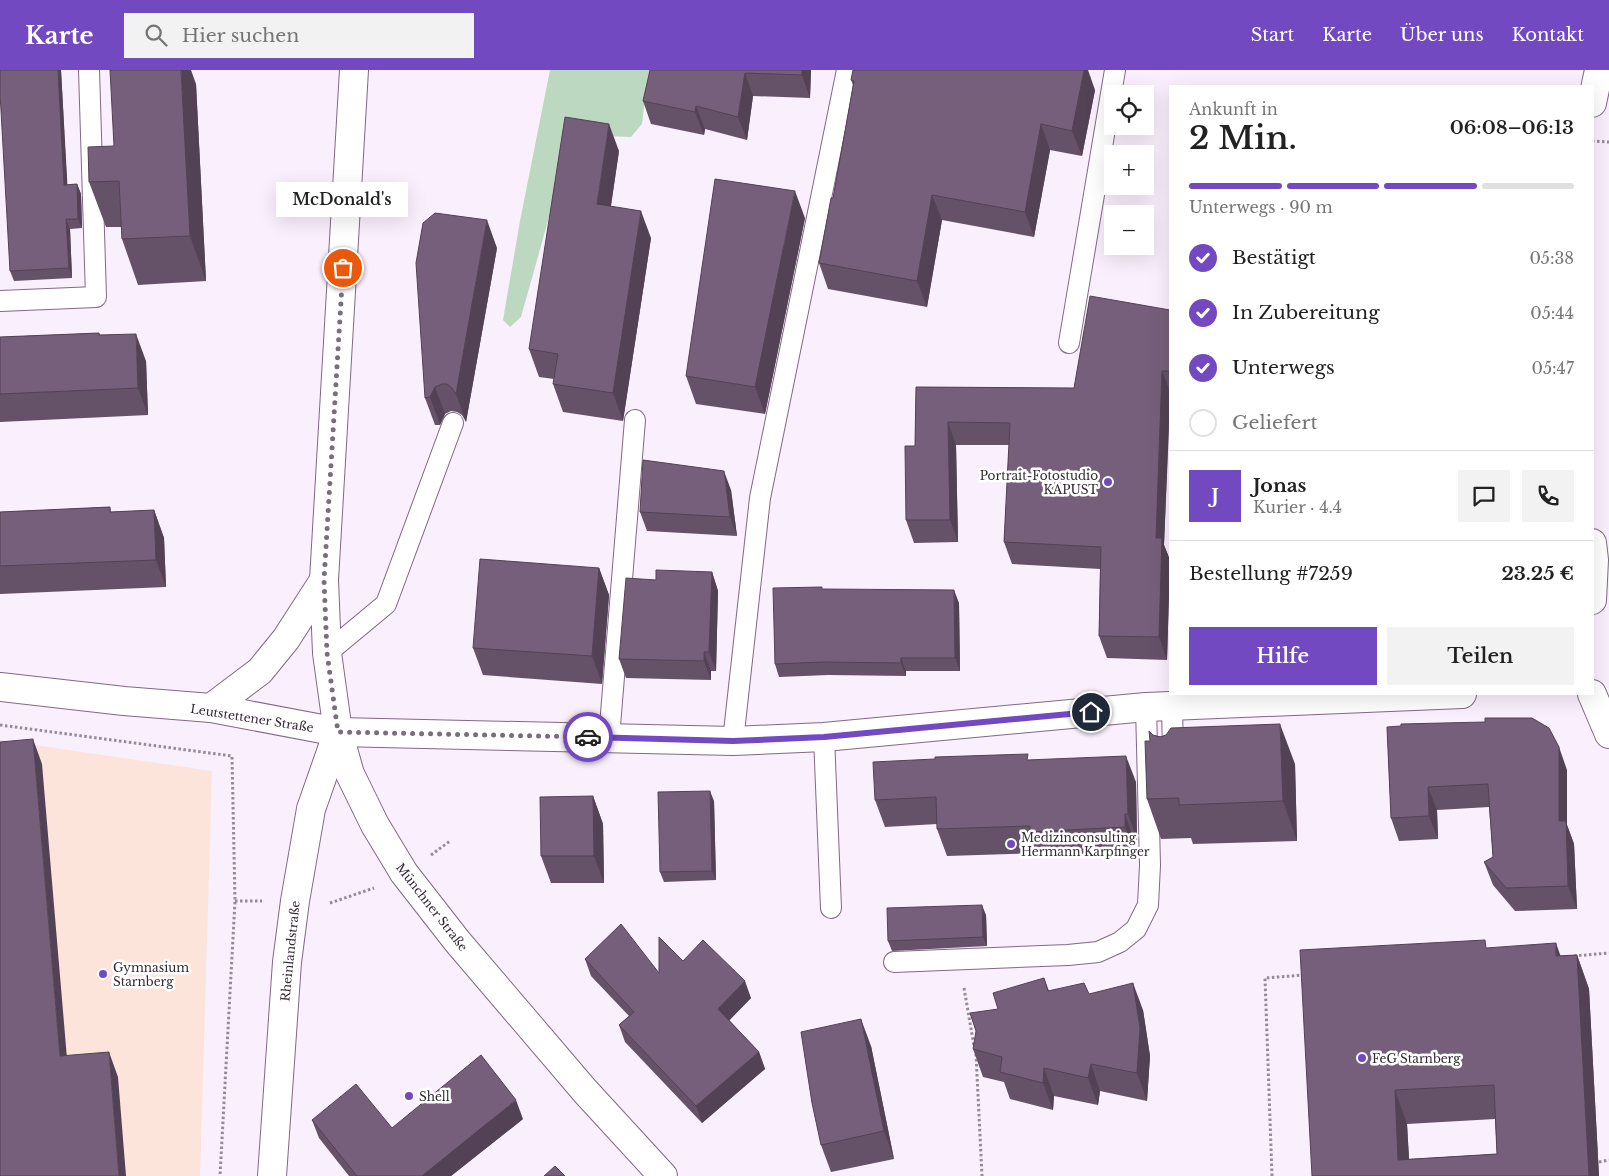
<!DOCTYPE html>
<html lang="de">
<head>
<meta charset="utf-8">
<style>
  body { margin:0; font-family:"Libre Baskerville",serif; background:#f2f2f2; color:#222; height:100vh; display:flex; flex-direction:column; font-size:19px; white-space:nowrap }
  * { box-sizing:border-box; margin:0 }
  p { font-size:16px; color:#767676 }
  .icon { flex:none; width:28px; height:28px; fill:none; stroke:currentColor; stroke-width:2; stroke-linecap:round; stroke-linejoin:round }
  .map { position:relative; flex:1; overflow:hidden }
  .drawer { position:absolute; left:1169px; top:15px; width:425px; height:610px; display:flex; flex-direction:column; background:#fff; border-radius:0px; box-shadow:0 5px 20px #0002 }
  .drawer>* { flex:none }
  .buttons { position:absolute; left:1104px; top:15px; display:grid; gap:10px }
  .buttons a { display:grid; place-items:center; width:50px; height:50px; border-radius:0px; background:#fff; box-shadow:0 5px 20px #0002; font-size:25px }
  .pin { position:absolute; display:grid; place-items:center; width:42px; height:42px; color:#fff; margin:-21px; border:2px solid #fff; border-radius:50%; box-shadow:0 1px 5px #0007 }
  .courier { position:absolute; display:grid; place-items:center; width:50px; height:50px; margin:-25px; border:4px solid #7349c1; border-radius:50%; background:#fff; color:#222; box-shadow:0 1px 6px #0007 }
  .bubble { position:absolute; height:35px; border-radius:0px; background:#fff; box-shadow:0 5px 20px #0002; font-size:16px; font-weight:600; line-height:35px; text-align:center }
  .head em { font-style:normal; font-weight:600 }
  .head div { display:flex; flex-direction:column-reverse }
  .head { display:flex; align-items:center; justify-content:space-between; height:85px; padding:0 20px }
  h1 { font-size:32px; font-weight:600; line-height:38px }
  .bar { display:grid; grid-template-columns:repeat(4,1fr); gap:8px 5px; align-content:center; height:60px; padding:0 20px }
  .bar i { height:6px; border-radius:4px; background:#e0e0e0 }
  .bar .current { background:#7349c1 }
  .bar p { grid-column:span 4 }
  .line { display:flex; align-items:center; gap:12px; padding:0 20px; border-top:1px solid #e0e0e0 }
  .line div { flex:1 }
  .round { display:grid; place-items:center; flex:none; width:52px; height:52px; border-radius:0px; background:#f2f2f2 }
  ol { padding:0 20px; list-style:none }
  li { display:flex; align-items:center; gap:15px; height:55px }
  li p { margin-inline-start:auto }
  li .icon { padding:5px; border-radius:50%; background:#7349c1; color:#fff; stroke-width:4 }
  li:last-child { color:#767676 }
  li i { width:28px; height:28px; border:2px solid #e0e0e0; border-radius:50% }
  .action { display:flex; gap:10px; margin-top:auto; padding:10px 20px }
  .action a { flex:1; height:58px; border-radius:0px; background:#7349c1; color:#fff; font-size:20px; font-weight:600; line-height:58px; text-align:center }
  .action a+a { background:#f2f2f2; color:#222 }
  header { display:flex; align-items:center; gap:30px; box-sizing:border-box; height:70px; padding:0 25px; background:#7349c1; color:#fff }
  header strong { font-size:24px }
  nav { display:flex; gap:28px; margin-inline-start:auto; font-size:18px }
  .search { width:350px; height:45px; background:#f2f2f2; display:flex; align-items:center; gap:12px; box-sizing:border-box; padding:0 18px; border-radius:0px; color:#767676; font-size:19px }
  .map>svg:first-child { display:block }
</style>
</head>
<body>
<header>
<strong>Karte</strong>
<div class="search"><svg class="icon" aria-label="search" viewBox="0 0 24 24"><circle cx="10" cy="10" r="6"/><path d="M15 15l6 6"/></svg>Hier suchen</div>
<nav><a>Start</a><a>Karte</a><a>Über uns</a><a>Kontakt</a></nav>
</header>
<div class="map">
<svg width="1609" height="1106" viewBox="0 0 1609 1106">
  <rect width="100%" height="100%" fill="#faeffc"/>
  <polygon fill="#fce4da" points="0,670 212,701 200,1106 0,1106"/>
  <polygon fill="#bdd8c0" points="550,0 650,0 647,11 642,54 631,67 579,65 560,108 521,247 510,257 503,250 520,151"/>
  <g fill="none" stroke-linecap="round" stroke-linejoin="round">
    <defs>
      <g id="lane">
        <polyline points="0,231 96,227 89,0"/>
        <polyline points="1069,273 1115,0"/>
        <polyline points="327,583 386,534 453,353"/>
        <polyline points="1172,636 1173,685"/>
        <polyline points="824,667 831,838"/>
        <polyline points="609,668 635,350"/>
        <polyline points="733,671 760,428 847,0"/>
        <polyline points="894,892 1068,885 1098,882 1120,872 1136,859 1148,835 1150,795 1146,637"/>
      </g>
      <g id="street">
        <polyline points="1592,33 1599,0"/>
        <polyline points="1592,473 1594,490 1592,530"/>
        <polyline points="0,617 124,631 211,638 338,662 733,671 824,667 1146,637 1462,624"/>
        <polyline points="1592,624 1609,664"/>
        <polyline points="272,1106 287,892 295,831 311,739 338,662"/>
      </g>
      <g id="primary">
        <polyline points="354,0 324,510 327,583 338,662 350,704 375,755 404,803 457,871 585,1021 663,1106"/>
        <polyline points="211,638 260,601 286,569 324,510"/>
      </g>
    </defs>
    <use href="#lane" stroke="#816984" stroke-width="22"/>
    <use href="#street" stroke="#816984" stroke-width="30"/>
    <use href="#primary" stroke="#816984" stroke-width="30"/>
    <g stroke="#958a96" stroke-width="3" stroke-dasharray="2.5 2.5" stroke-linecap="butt">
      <polyline points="1592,71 1609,72"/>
      <polyline points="0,655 232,686 235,831 220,1106"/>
      <polyline points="431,785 450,771"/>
      <polyline points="235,831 262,831"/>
      <polyline points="330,833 374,818"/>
      <polyline points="1574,886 1609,883"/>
      <polyline points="964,918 974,976"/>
      <polyline points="976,984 982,1106"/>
      <polyline points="1599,1092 1609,1090"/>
      <polyline points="1272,1106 1265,908 1304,905"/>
    </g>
    <use href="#lane" stroke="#fff" stroke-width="20"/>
    <use href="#street" stroke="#fff" stroke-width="28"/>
    <use href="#primary" stroke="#fff" stroke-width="28"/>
  </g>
  <g fill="#655269" fill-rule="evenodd">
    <polygon points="61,0 67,115 77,114 81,124 82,158 70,159 72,208 14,211 10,201"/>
    <polygon points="650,0 811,0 810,28 753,26 747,70 705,59 704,65 651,54 643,31"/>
    <polygon points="851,10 1095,20 1082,86 1050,80 1034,167 942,150 927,237 828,219 819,193 833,128 853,15"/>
    <polygon points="196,14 206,211 138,215 122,169 121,157 106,157 89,112 114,76"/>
    <polygon points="619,81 611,136 651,168 623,351 563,342 553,314 554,309 539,307 529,279"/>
    <polygon points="805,148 765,344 696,334 686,306"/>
    <polygon points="497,178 466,352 462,345 457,342 451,341 445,344 440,355 435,355 425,328"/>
    <polygon points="1170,233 1170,335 1164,475 1170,490 1167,590 1107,588 1099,566 1100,499 1012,494 1004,472 1009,375 956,375 958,472 914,473 906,450 915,376 916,317 1074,318 1170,240"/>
    <polygon points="99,263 100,265 146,291 148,345 0,352 0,267"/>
    <polygon points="731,420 737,466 647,461 640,442"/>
    <polygon points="110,437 111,442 154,440 164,468 166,517 0,524 0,442"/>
    <polygon points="599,498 609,525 602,614 483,605 473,578"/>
    <polygon points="712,502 718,521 716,601 711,601 711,610 626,608 619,589 656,510"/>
    <polygon points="823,519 959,533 960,601 906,601 906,606 828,605 779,607 775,594"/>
    <polygon points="1387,657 1567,700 1567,755 1574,774 1577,839 1515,841 1493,815 1484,792 1493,787 1489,737 1437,740 1438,769 1399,771 1391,748"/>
    <polygon points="1153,665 1295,694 1297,771 1193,774 1191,768 1161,769 1147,729"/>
    <polygon points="1030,690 1136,712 1137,770 1134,770 1135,784 1040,788 1038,783 947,786 937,759 937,754 885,757 875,730"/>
    <polygon points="593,726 603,754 604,813 551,813 541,786"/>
    <polygon points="714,731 716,810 664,812 660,802"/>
    <polygon points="986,845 987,876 892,881 888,871"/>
    <path d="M1488 878 1561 886 1577 885 1589 919 1599 1106H1312ZM1495 1049 1497 1084 1409 1089 1407 1054Z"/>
    <polygon points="585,889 659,903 683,891 751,928 729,950 759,982 765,999 702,1053 625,972 619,955 629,946 591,906"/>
    <polygon points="1044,908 1049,921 1089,924 1143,940 1150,986 1147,1031 1100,1021 1098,1035 1054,1026 1053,1040 1010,1029 1004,1012 983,1007 973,979 998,939"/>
    <polygon points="871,976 894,1089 831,1102 821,1075"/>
    <polygon points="523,1049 451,1106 349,1106 319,1068 312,1050 392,1058"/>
  </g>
  <g fill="#534255">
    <polygon points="58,0 61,0 68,125 64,115"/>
    <polygon points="181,0 191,0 196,14 206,211 190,166"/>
    <polygon points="802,0 811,0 810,28 802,5"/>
    <polygon points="1084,0 1088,0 1095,20 1082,86 1072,61"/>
    <polygon points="745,3 753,26 747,70 738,47"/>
    <polygon points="696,36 705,59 704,65 695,42"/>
    <polygon points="609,54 619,81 607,161 597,134"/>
    <polygon points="1041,54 1050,80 1034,167 1025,142"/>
    <polygon points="77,114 81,124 82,158 78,149"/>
    <polygon points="795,121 805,148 765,344 755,317"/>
    <polygon points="932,125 942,150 927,237 917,211"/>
    <polygon points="641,141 651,168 623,351 613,323"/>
    <polygon points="66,149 70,159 72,208 69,198"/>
    <polygon points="487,150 497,178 466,352 456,324"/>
    <polygon points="136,264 146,291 148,345 138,318"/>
    <polygon points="1162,301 1170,322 1164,475 1170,490 1167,590 1159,567 1156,468"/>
    <polygon points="435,317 445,344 440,355 430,327"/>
    <polygon points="948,352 956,375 958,472 950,450"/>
    <polygon points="724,401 731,420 737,466 730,447"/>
    <polygon points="154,440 164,468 166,517 156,490"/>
    <polygon points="599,498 609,525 602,614 592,586"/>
    <polygon points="712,502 718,521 716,601 709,582"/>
    <polygon points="954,520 959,533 960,601 955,588"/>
    <polygon points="704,582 711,601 711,610 704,591"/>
    <polygon points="901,588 906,601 906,606 901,593"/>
    <polygon points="1280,654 1295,694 1297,771 1283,731"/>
    <polygon points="33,669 42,694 69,1012 60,986"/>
    <polygon points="1559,677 1567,700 1567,755 1574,774 1577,839 1568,816 1559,751"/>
    <polygon points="1126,686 1136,712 1137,770 1128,744"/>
    <polygon points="1428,717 1437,740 1438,769 1429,746"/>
    <polygon points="710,721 714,731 716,810 712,801"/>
    <polygon points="593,726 603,754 604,813 594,786"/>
    <polygon points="1125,744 1134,770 1135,784 1125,757"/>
    <polygon points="982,835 986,845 987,876 983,867"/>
    <polygon points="1556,873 1568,907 1556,886"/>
    <polygon points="1577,885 1589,919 1599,1106 1589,1106"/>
    <polygon points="745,911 751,928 724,956 718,939"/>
    <polygon points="1133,913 1143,940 1150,986 1147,1031 1137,1003"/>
    <polygon points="861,949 871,976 894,1089 884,1061"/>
    <polygon points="109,982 118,1007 126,1106 119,1106"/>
    <polygon points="759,982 765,999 702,1053 696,1036"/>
    <polygon points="1091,994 1100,1021 1098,1035 1088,1008"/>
    <polygon points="1044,998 1054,1026 1053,1040 1043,1013"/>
    <polygon points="1395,1020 1407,1054 1410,1106 1398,1090"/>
    <polygon points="516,1030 523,1049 451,1106 422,1106"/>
  </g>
  <g fill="#765f7a" stroke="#534255" fill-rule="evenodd">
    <polygon points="0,0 58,0 64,115 77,114 78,149 66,149 69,198 10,201 0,23"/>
    <polygon points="110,0 181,0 190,166 122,169 119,111 89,112 88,77 114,76"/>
    <polygon points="650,0 802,0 802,5 745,3 738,47 696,36 695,42 643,31"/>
    <polygon points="853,0 1084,0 1072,61 1041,54 1025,142 932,125 917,211 819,193 831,128 833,128 854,11 851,10"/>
    <polygon points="565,47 609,54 597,134 641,141 613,323 553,314 558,284 529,279"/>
    <polygon points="715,109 795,121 755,317 686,306"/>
    <polygon points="435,143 487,150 456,324 452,318 447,314 442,314 435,317 430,327 425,328 416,193 423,153"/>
    <polygon points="1090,226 1170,240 1170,233 1170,301 1162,301 1156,468 1162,468 1159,567 1099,566 1101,477 1004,472 1010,353 948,352 950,450 906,450 905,376 915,376 916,317 1074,318"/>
    <polygon points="99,263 99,265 136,264 138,318 0,324 0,267"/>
    <polygon points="643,390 724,401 730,447 640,442"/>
    <polygon points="110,437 110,442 154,440 156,490 0,496 0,442"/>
    <polygon points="480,489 599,498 592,586 473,578"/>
    <polygon points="656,500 712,502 709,582 704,582 704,591 619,589 626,508 656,510"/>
    <polygon points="822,517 822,519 954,520 955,588 901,588 901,593 823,592 775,594 773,518"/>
    <polygon points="1485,648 1532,648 1549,658 1559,677 1559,751 1566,751 1568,816 1506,818 1484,792 1493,787 1488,714 1428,717 1429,746 1391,748 1387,657 1401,656 1401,654 1485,652"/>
    <polygon points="1280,654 1283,731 1179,735 1179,728 1147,729 1145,671 1150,671 1149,661 1153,665 1160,667 1166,665 1171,658"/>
    <polygon points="33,669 60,986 109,982 119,1106 0,1106 0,672"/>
    <polygon points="1028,684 1027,690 1126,686 1128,744 1125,744 1125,757 1030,762 1030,756 937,759 936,727 875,730 873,692 935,689 935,687"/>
    <polygon points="710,721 712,801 660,802 658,722"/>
    <polygon points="593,726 594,786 541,786 540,727"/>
    <polygon points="982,835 983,867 888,871 887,838"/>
    <polygon points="621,854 659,903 659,867 683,891 703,870 745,911 718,939 759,982 696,1036 619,955 634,942 585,889"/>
    <path d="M1485 870 1486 878 1556 873V886L1577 885 1589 1106H1312L1300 880ZM1494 1015 1497 1084 1398 1090 1395 1020Z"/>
    <polygon points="1044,908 1048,921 1084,913 1089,924 1133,913 1140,958 1137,1003 1091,994 1088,1008 1044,998 1043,1013 1000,1002 1002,987 973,979 976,961 970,943 998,939 993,923"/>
    <polygon points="861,949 884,1061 821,1075 812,1033 801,962"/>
    <polygon points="481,985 516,1030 422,1106 357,1106 312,1050 356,1014 392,1058"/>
    <polygon points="555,1096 565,1106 544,1106"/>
  </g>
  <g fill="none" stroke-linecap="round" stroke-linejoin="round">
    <polyline stroke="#796e7a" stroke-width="5" stroke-dasharray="0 9" points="343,198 324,510 327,583 338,662 588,667"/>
    <polyline stroke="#7349c1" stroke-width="6" points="588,667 733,671 824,667 1091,642"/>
  </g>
  <g fill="#7349c1" stroke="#fff" stroke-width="2">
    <circle cx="1108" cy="412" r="5"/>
    <circle cx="1011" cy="774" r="5"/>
    <circle cx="103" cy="904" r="5"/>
    <circle cx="1362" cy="988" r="5"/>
    <circle cx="409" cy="1026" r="5"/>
  </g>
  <g text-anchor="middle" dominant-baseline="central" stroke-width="5" stroke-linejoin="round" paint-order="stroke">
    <g font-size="12" fill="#332934" stroke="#fff" text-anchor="start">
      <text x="1098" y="405" text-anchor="end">Portrait-Fotostudio<tspan x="1098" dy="14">KAPUST</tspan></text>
      <text x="1021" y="767">Medizinconsulting<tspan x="1021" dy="14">Hermann Karpfinger</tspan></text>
      <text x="113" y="897">Gymnasium<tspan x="113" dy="14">Starnberg</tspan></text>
      <text x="1372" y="988">FeG Starnberg</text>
      <text x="419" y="1026">Shell</text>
    </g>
    <g font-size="12" fill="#332934" stroke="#fff">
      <text transform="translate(252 648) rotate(9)">Leutstettener Straße</text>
      <text transform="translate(432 837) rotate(52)">Münchner Straße</text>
      <text transform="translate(290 881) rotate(-84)">Rheinlandstraße</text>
    </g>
  </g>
</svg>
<div class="buttons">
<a><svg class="icon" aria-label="locate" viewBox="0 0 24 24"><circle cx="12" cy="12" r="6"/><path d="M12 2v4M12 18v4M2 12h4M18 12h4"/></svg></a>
<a>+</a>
<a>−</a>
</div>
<div class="pin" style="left:343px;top:198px;background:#ea580c"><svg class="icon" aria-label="bag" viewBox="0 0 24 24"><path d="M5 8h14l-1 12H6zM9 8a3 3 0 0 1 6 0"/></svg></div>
<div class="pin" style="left:1091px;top:642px;background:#1f2937"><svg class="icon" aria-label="home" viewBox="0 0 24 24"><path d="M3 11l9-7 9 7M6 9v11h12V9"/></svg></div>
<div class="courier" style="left:588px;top:667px"><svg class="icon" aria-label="car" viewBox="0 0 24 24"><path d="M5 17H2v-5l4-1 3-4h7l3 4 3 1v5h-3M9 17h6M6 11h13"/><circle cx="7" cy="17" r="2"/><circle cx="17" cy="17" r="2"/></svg></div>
<div class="bubble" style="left:276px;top:112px;width:132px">McDonald's</div>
<section class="drawer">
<div class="head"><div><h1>2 Min.</h1><p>Ankunft in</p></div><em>06:08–06:13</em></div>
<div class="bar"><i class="current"></i><i class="current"></i><i class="current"></i><i></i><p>Unterwegs · 90 m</p></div>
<ol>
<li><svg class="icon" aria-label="check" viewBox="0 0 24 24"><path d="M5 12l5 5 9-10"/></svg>Bestätigt<p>05:38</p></li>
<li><svg class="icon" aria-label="check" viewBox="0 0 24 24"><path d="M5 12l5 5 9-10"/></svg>In Zubereitung<p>05:44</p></li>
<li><svg class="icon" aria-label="check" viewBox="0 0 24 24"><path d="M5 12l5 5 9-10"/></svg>Unterwegs<p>05:47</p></li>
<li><i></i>Geliefert</li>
</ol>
<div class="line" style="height:90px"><b class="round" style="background:#7349c1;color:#fff">J</b><div><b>Jonas</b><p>Kurier · 4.4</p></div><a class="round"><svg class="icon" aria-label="chat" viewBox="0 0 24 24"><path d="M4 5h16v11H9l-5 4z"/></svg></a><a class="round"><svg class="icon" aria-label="phone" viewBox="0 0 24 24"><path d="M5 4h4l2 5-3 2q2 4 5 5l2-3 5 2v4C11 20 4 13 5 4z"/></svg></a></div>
<div class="line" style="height:65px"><div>Bestellung #7259</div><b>23.25 €</b></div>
<div class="action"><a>Hilfe</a><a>Teilen</a></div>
</section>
</div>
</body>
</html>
